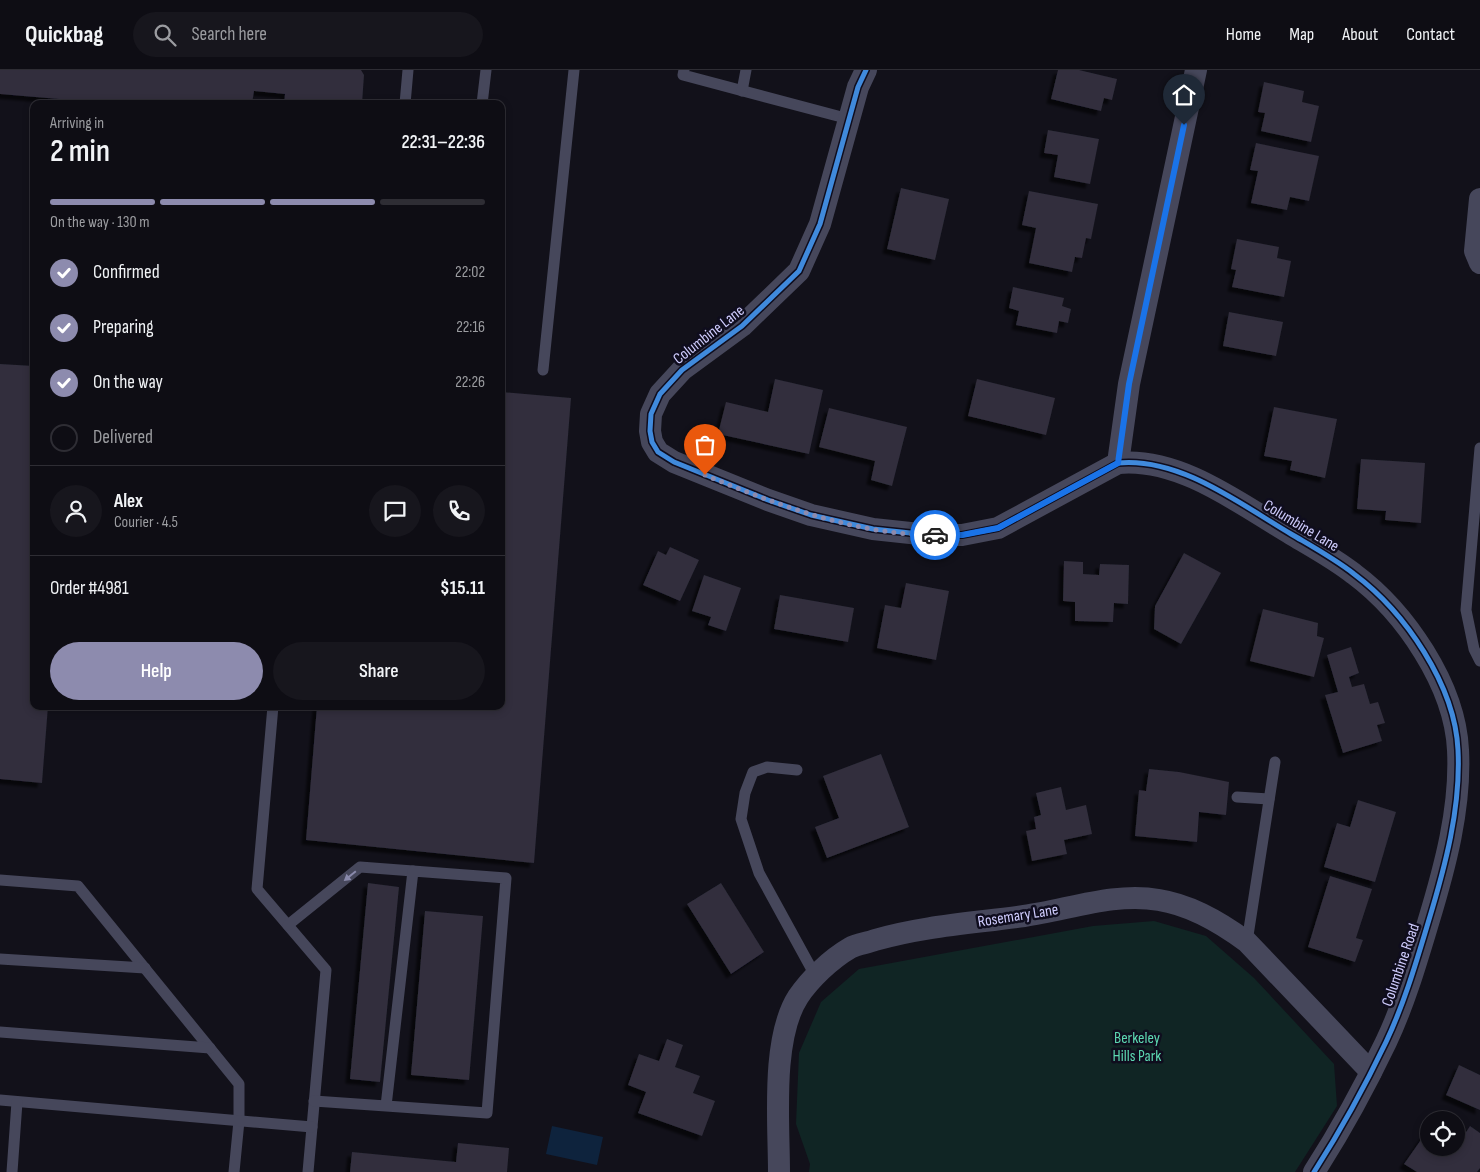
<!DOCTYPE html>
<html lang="en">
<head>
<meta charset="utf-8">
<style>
  body { margin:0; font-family:"Sofia Sans Condensed",sans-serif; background:#17161d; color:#f1f3f6; height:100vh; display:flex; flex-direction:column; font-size:19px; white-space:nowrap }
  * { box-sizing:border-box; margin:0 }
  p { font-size:16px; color:#9b9ca0 }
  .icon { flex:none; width:28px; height:28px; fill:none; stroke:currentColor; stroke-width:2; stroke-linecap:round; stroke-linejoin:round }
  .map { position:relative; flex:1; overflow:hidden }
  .details { position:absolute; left:30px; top:30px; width:475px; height:610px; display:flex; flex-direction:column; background:#0e0d14; border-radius:10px; box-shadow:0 2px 8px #0003,0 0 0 1px #2e2d34 }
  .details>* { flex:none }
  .tools { position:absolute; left:1420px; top:1041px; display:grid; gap:10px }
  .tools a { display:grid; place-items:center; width:45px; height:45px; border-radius:50%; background:#0e0d14; box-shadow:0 2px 8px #0003,0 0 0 1px #2e2d34; font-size:25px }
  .pin { position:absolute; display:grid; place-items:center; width:42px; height:42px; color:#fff; margin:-51px -21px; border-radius:50% 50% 50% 0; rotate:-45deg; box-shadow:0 0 5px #0007 }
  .pin .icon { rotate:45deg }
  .courier { position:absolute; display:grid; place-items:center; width:50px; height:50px; margin:-25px; border:4px solid #1a73e8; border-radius:50%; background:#fff; color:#222; box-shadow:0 1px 6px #0007 }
  .overview em { font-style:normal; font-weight:600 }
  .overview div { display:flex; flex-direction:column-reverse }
  .overview { display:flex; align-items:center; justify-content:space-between; height:85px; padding:0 20px }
  h1 { font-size:32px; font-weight:600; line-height:38px }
  .bar { display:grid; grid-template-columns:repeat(4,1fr); gap:8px 5px; align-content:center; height:60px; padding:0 20px }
  .bar i { height:6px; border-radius:4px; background:#2e2d34 }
  .bar .current { background:#8d8bae }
  .bar p { grid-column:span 4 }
  .line { display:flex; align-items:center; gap:12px; padding:0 20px; border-top:1px solid #2e2d34 }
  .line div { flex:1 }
  .round { display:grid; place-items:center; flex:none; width:52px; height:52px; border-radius:26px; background:#17161d }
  ol { padding:0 20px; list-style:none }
  li { display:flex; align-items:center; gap:15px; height:55px }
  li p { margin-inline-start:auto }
  li .icon { padding:5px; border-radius:50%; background:#8d8bae; color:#fff; stroke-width:4 }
  li:last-child { color:#9b9ca0 }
  li i { width:28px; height:28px; border:2px solid #2e2d34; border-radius:50% }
  .primary-button { display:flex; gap:10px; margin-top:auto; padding:10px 20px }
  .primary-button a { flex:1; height:58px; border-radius:30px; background:#8d8bae; color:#fff; font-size:20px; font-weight:600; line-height:58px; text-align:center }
  .primary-button a+a { background:#17161d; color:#f1f3f6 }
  header { display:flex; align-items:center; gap:30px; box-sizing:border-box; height:70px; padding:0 25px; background:#0e0d14; border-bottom:1px solid #2e2d34 }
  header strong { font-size:24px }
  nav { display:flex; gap:28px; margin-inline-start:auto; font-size:18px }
  .search { width:350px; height:45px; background:#17161d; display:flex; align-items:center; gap:12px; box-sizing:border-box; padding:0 18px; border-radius:28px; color:#9b9ca0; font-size:19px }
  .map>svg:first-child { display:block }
</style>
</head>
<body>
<header>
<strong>Quickbag</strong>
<div class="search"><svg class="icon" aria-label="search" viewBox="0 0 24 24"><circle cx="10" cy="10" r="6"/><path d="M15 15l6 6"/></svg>Search here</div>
<nav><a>Home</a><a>Map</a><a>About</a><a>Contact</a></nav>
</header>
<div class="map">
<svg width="1480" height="1102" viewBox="0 0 1480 1102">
  <defs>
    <filter id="shadow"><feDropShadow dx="-4.5" dy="4.5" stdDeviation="1" flood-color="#0009"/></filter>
  </defs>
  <rect width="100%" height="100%" fill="#12111a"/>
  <polygon fill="#102524" points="1154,851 1206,866 1254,908 1334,994 1337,1036 1295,1102 809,1102 810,1094 796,1054 799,983 821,932 859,899 1093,856"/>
  <polygon fill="#0e233d" points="552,1056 603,1067 597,1095 546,1084"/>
  <g fill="#302e3c" filter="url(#shadow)">
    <polygon points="0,0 361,0 364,5 362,34 284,34 285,24 254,21 252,34 82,34 82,31 0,24"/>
    <polygon points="1058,0 1079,0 1117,9 1112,30 1104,28 1101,41 1051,29"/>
    <polygon points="1264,12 1304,21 1302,32 1319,36 1311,72 1261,61 1265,43 1258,42"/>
    <polygon points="1048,60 1099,69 1090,114 1054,107 1058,85 1044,83"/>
    <polygon points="1256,73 1319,86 1309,131 1290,127 1287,140 1251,133 1258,101 1250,100"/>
    <polygon points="901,118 949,129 935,190 887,179"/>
    <polygon points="1029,121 1098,134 1091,169 1086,168 1082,188 1075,187 1072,202 1029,193 1036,158 1022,155"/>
    <polygon points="1237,169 1279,177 1277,188 1291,191 1284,227 1232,217 1236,200 1231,199"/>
    <polygon points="1013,217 1064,228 1062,236 1071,239 1068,253 1059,251 1057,263 1016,255 1019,241 1009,238"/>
    <polygon points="1229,242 1283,252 1276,286 1223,276"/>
    <polygon points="0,294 34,296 34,636 48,636 42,713 0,709"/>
    <polygon points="775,309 823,320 809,384 718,364 726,332 768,342"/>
    <polygon points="977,309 1055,328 1046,365 968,346"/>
    <polygon points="501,322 571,328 534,793 306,770 317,636 501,636"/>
    <polygon points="1274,337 1337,349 1325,408 1290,400 1292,391 1264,386"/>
    <polygon points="829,338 907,357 892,416 871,410 875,391 819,377"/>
    <polygon points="1361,389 1425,393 1421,453 1385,450 1386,441 1357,439"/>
    <polygon points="670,477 699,490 680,531 643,515 658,481 666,485"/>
    <polygon points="1184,483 1221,503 1181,574 1154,559 1155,536"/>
    <polygon points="1064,491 1083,492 1083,504 1099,505 1100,494 1129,495 1128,534 1114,533 1113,552 1075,551 1075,532 1063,531"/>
    <polygon points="704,505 741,518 726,561 708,555 711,547 692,541"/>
    <polygon points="906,513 949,521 936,590 877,578 885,535 901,538"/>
    <polygon points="780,525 854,538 848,572 774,559"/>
    <polygon points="1263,539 1318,553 1317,566 1324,568 1314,607 1250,591"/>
    <polygon points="1351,577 1359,603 1349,607 1352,617 1364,614 1370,634 1378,632 1385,653 1377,655 1382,671 1343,683 1325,625 1338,622 1327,585"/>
    <polygon points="881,684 909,757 827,788 815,757 839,748 823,706"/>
    <polygon points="1149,699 1179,702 1229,712 1226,745 1199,742 1197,772 1135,766 1139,720 1146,721"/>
    <polygon points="1061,717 1066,740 1086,735 1092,764 1064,770 1067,784 1032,791 1026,761 1036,759 1034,747 1041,745 1036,723"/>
    <polygon points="1358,730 1396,742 1375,812 1324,797 1337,753 1350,757"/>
    <polygon points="1330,806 1372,819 1356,868 1363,870 1355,892 1308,877"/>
    <polygon points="368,813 399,817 380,1012 350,1009"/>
    <polygon points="721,813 764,882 731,904 687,834"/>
    <polygon points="425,841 483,846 469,1010 411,1005"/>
    <polygon points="667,969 683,975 675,997 700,1006 693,1023 715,1031 702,1066 638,1043 646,1022 628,1015 639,984 659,991"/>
    <polygon points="1459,995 1480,1005 1480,1040 1446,1025"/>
    <polygon points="1470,1056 1480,1063 1480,1098 1477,1102 1417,1102 1404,1094 1425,1064 1429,1066 1429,1078 1445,1078 1453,1082"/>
    <polygon points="458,1073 509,1078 507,1102 350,1102 352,1082 456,1092"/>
  </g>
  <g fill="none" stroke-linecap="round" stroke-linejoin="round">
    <g stroke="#46475b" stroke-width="11">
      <polyline points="684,0 683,5 849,49"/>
      <polyline points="742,21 746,0"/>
      <polyline points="405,34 408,0"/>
      <polyline points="482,34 486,0"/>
      <polyline points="543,300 574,0"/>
      <polyline points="1480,378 1466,540 1474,579 1480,591"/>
      <polyline points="273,636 257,819 326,900 308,1102"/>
      <polyline points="797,700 767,697 753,702 745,723 741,749 759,803 816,907"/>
      <polyline points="1237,727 1269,729"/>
      <polyline points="0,810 78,816 239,1014 239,1051 234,1102"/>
      <polyline points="288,855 360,797 413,801"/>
      <polyline points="1247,872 1275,692"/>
      <polyline points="0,889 145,898"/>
      <polyline points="0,962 210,978"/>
      <polyline points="0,1030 312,1057"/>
      <polyline points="314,1031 487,1043 506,808 413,801 386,1036"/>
      <polyline points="12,1102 17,1032"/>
    </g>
    <g stroke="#46475b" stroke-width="22">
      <path d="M866 0 858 17 820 154 799 201 742 256 682 300 660 324 651 344 650 361 652 372 658 382 674 392 768 430 811 445 873 459 929 465H962L998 458 1118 393C1180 387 1240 434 1291 464 1313 477 1335 489 1354 504 1405 542 1455 615 1458 680 1461 738 1445 797 1428 853 1416 893 1404 934 1386 972 1365 1016 1341 1060 1314 1102"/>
      <polyline points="1480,129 1475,181 1480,193"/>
      <polyline points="1118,393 1129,314 1196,0"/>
      <path d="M779 1102C779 1053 771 969 798 927 810 909 831 889 850 878 857 874 867 873 875 870 923 856 974 853 1024 846 1068 840 1114 822 1159 830 1191 835 1220 852 1247 872L1371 1002"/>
    </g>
    <defs>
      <path id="cycleway" d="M866 0 858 17 820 154 799 201 742 256 682 300 660 324 651 344 650 361 652 372 658 382 674 392 768 430 811 445 873 459 929 465H962L998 458 1118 393C1180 387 1240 434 1291 464 1313 477 1335 489 1354 504 1405 542 1455 615 1458 680 1461 738 1445 797 1428 853 1416 893 1404 934 1386 972 1365 1016 1341 1060 1314 1102"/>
    </defs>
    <use href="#cycleway" stroke="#0f0d1e" stroke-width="8"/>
    <use href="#cycleway" stroke="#408adc" stroke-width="5"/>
  </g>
  <defs><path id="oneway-solid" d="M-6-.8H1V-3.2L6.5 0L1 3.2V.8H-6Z" transform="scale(1.25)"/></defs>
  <use fill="#8a8aac" href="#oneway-solid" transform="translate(350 806) rotate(141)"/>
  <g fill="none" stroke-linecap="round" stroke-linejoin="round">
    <path stroke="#8d8bae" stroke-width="5" stroke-dasharray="0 9" d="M705 405C778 435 855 465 935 465"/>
    <polyline stroke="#1a73e8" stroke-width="6" points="935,465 962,465 998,458 1118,393 1129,314 1184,55"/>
  </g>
  <g text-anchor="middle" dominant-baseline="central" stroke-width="5" stroke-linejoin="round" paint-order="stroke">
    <g font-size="16" fill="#cfccfd" stroke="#0f0d1e">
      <text transform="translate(709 265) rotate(-38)">Columbine Lane</text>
      <text transform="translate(1301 456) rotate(31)">Columbine Lane</text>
      <text transform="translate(1018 846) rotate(-9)">Rosemary Lane</text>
      <text transform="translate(1401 895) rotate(-71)">Columbine Road</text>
    </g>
    <g font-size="16" fill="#5dd9b2" stroke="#0f0d1e">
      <text x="1137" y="968">Berkeley<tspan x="1137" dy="18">Hills Park</tspan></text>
    </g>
  </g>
</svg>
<div class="tools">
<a><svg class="icon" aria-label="locate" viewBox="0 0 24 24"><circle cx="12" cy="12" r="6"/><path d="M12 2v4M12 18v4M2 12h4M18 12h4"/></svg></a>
</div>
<div class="pin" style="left:705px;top:405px;background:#ea580c"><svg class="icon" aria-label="bag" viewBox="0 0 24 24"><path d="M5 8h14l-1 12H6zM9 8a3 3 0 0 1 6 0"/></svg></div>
<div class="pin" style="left:1184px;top:55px;background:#1f2937"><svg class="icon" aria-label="home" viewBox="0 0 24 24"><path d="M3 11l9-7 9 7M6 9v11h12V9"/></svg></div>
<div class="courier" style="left:935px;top:465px"><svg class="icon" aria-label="car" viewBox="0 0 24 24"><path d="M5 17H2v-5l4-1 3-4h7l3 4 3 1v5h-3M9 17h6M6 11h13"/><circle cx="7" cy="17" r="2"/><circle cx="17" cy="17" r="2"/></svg></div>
<section class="details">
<div class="overview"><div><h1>2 min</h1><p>Arriving in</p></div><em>22:31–22:36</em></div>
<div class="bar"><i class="current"></i><i class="current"></i><i class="current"></i><i></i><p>On the way · 130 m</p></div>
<ol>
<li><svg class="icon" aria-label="check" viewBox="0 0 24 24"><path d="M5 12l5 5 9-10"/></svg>Confirmed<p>22:02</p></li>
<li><svg class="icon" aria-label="check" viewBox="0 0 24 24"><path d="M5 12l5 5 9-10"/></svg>Preparing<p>22:16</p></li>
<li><svg class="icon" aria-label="check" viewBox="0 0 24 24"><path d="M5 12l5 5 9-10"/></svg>On the way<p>22:26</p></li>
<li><i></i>Delivered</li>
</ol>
<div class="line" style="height:90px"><a class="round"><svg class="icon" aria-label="person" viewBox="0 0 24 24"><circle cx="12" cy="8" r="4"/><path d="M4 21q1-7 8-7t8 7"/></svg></a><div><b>Alex</b><p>Courier · 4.5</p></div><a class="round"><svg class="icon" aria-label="chat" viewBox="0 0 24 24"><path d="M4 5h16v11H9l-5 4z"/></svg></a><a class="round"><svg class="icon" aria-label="phone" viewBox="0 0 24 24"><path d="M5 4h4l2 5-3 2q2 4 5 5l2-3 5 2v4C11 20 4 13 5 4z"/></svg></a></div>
<div class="line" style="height:65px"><div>Order #4981</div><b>$15.11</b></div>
<div class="primary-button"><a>Help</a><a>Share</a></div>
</section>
</div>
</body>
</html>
